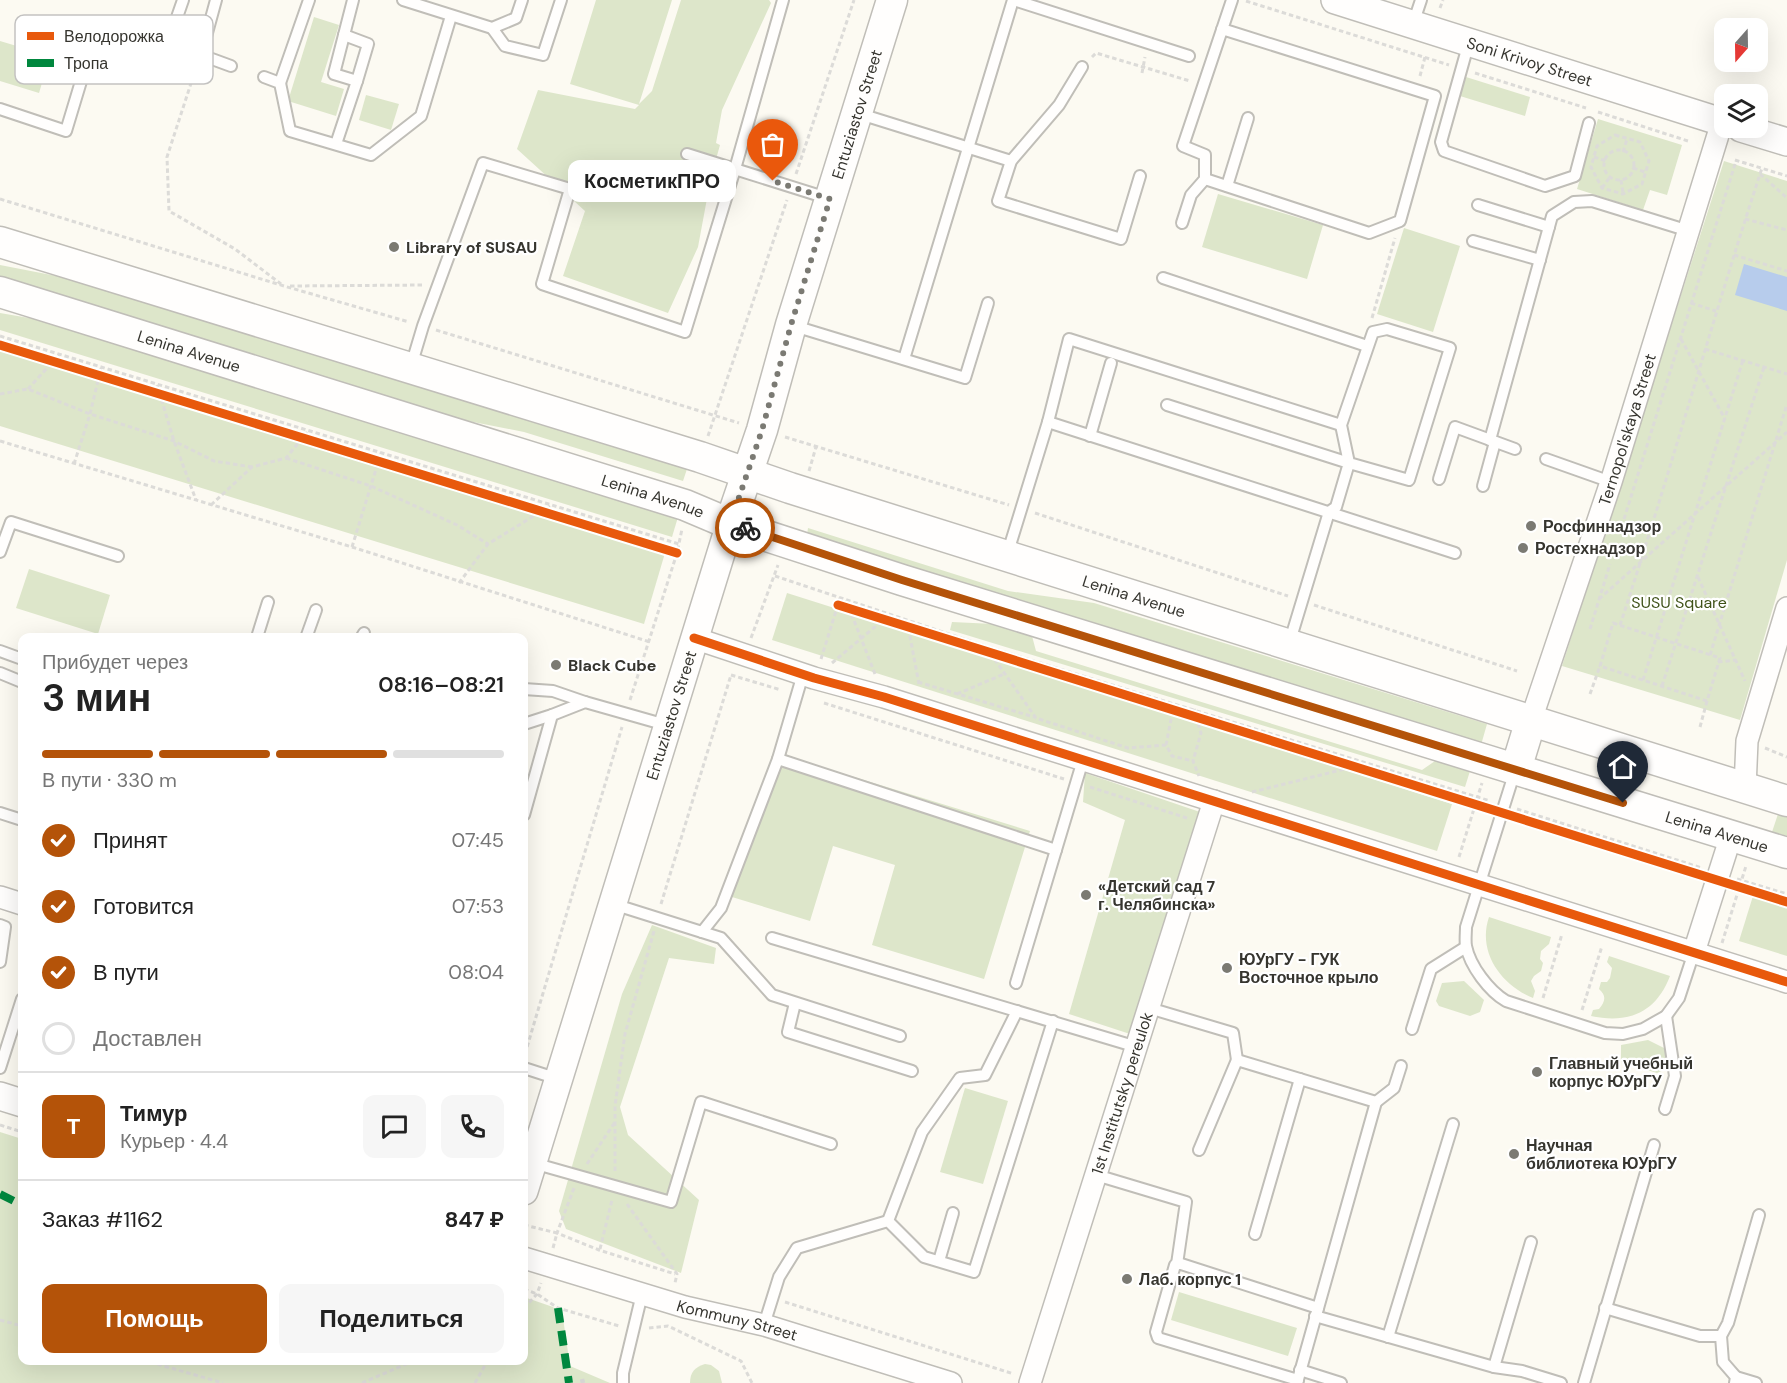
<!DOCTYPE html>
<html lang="ru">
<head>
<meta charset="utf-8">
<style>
  body { margin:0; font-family:"DM Sans",sans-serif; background:#f6f6f6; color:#222; height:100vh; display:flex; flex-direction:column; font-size:22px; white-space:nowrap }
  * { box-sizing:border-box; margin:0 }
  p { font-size:20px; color:#767676 }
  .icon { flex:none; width:33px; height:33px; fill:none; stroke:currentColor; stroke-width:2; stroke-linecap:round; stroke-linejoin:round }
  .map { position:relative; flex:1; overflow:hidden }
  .panel { position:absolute; left:18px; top:633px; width:510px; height:732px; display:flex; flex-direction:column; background:#fff; border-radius:12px; box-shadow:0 6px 24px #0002 }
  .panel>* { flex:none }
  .needle { width:39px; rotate:200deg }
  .tools { position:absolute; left:1714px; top:18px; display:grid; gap:12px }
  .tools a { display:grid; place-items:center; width:54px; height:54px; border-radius:12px; background:#fff; box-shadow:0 6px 24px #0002; font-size:30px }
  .pin { position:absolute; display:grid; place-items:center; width:51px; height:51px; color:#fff; margin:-62px -26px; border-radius:50% 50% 50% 0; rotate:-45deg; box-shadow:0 0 6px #0007 }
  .pin .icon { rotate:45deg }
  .courier { position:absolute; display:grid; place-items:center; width:60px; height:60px; margin:-30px; border:4px solid #b45309; border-radius:50%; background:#fff; color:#222; box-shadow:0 2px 8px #0007 }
  .bubble { position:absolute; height:42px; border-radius:12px; background:#fff; box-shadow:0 6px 24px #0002; font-size:20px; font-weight:600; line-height:42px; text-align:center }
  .head em { font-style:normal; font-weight:600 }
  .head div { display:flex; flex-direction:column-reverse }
  .head { display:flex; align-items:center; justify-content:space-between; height:102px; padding:0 24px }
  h1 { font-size:39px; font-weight:600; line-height:45px }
  .bar { display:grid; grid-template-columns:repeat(4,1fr); gap:9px 6px; align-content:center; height:72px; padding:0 24px }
  .bar i { height:8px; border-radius:4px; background:#e0e0e0 }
  .bar .current { background:#b45309 }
  .bar p { grid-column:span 4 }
  .line { display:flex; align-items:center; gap:15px; padding:0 24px; border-top:2px solid #e0e0e0 }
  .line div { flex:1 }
  .round { display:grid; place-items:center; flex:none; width:63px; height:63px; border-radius:12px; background:#f6f6f6 }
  ol { padding:0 24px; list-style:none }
  li { display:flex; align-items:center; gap:18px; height:66px }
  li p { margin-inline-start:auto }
  li .icon { padding:6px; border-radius:50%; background:#b45309; color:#fff; stroke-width:4 }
  li:last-child { color:#767676 }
  li i { width:33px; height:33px; border:3px solid #e0e0e0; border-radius:50% }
  .cta { display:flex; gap:12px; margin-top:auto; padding:12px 24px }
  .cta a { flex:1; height:69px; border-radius:12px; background:#b45309; color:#fff; font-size:24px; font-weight:600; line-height:69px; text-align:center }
  .cta a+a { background:#f6f6f6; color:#222 }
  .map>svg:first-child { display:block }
</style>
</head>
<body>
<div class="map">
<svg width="1787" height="1383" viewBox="0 0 1787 1383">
  <rect width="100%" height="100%" fill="#fcfaf2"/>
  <g fill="#dde6ca">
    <polygon points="596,0 672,0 639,104 652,91 681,0 769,0 771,3 722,110 716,143 720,145 711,177 698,247 668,313 563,276 585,211 517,149 538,90 635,109 639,105 570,84"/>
    <polygon points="314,17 339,25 321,82 344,89 336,116 288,101"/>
    <polygon points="0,41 50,56 39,93 0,81"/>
    <polygon points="1466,77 1530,97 1525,116 1460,96"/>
    <polygon points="366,95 399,104 391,130 359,120"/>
    <polygon points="1598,119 1682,145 1667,195 1650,190 1643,210 1577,189"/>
    <polygon points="1724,161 1787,181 1787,560 1740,720 1562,666"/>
    <polygon points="1218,194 1323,225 1307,279 1202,247"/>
    <polygon points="1404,228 1460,246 1433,332 1377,314"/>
    <polygon points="0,265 77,280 687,469 683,481 524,432 453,418 0,279"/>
    <polygon points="0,313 35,319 678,517 672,537 0,330"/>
    <polygon points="0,348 665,553 644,624 0,426"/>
    <polygon points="808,528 1008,591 1094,603 1487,724 1481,745 807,535"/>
    <polygon points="29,569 110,595 98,634 16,608"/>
    <polygon points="787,593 1452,804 1437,851 772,640"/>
    <polygon points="952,622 994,624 1032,636 1036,651 1422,770 1435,761 1470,771 1465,787 950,630"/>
    <polygon points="776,753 1030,831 984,979 872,945 895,865 833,846 810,921 732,897"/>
    <polygon points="1085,773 1200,812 1130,1034 1069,1014 1125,820 1083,802"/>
    <polygon points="1778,814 1787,817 1787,836 1772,832"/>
    <polygon points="1753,896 1787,907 1787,956 1739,941"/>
    <path d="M1489 917 1551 937 1549 944 1541 951 1540 959 1543 963 1541 971 1534 976 1531 981 1535 991 1533 998C1501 985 1477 952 1489 917Z"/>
    <polygon points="652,925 716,948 714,964 669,958 620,1107 628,1135 699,1200 681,1273 566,1229 559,1211 622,994"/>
    <path d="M1609 956 1670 976C1656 1013 1628 1024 1591 1016L1593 1010 1599 1009C1605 1002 1607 996 1599 989L1601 982H1607L1610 978 1612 968 1607 962Z"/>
    <polygon points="1464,981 1484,1000 1480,1012 1470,1016 1439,1006 1436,1001 1442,983"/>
    <polygon points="1648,1040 1666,1049 1664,1070 1657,1073 1621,1062 1621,1045"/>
    <polygon points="965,1088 1008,1101 983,1184 940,1172"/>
    <polygon points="0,1132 22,1139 22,1360 524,1360 524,1297 553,1307 563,1318 570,1366 610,1383 0,1383"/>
    <polygon points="1179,1292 1297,1328 1288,1356 1171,1320"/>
    <path d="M705 1364 711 1365 719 1371 722 1383H690C690 1372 695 1367 705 1364Z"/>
  </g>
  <polygon fill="#b7ccec" points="1744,264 1787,277 1787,311 1735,295"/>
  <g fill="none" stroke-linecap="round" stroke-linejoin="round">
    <defs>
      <g id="service">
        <polyline points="216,0 201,55 231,66"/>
        <polyline points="403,0 492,28 516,18 522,0"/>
        <polyline points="1014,0 1189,56"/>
        <polyline points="1413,24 1421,0"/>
        <polyline points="492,28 505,46 543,55 561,0"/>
        <polyline points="1222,29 1435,96 1400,221 1369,233 1205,179 1205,155 1183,146 1232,0"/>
        <polyline points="344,35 368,44 357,81"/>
        <polyline points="1469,42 1441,142 1444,151 1545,186 1575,176 1589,123"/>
        <polyline points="1082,67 1059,105 1011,161 998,201 1121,239 1140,176"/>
        <polyline points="264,77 280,83 290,131 371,155 421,116 451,16"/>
        <polyline points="280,83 309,0"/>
        <polyline points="0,109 66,131 98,25 167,46 183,0"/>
        <polyline points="857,113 1011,161"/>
        <polyline points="336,144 357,81 334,74 353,0"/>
        <polyline points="687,154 827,198"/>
        <polyline points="1227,186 1248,118"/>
        <polyline points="1478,205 1549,227"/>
        <polyline points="1182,223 1191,195 1205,179"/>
        <polyline points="1473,241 1540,260"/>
        <polyline points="1163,278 1367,346"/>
        <polyline points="791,325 965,378 988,303"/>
        <polyline points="904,359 1013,0"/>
        <polyline points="411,366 423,326 483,163 570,189 542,284 685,332 735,169 783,0"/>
        <polyline points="1167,405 1349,463 1409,480 1450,348 1387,329 1373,332 1341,425 1349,463 1336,507 1329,512 1289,644"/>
        <polyline points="1048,422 1455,553"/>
        <polyline points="1090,436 1111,363"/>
        <polyline points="1490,440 1552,216 1574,202 1592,201 1689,231"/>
        <polyline points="1546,459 1611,482"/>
        <polyline points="1439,479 1455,427 1515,449"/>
        <polyline points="1483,486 1495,442"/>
        <polyline points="0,552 11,522 118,556"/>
        <polyline points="1007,555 1048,422 1069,339 1341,425"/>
        <polyline points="260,638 258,634 268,602"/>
        <polyline points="306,638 316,610"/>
        <polyline points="361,638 364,633"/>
        <polyline points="0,651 22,659"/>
        <polyline points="0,673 22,682"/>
        <polyline points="524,689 553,691 585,702"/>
        <polyline points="524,724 552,715"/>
        <polyline points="778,759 1056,850"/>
        <path d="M1515 771 1466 927C1466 933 1465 940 1466 946 1470 966 1489 991 1506 1001L1605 1033 1623 1034 1643 1029 1666 1016 1679 998 1694 952"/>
        <polyline points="0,813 22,820"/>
        <polyline points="524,815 552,715 585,702 666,725"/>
        <polyline points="613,904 721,938 772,995 900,1036"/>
        <polyline points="0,925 5,927 0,962"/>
        <polyline points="702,932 721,908 778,759 803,674"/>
        <polyline points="772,938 1137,1047"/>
        <polyline points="1016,983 1083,760"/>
        <polyline points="795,1003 788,1032 912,1071"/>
        <polyline points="1149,1008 1233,1033 1237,1060"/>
        <polyline points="1412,1029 1431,969 1466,947"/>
        <polyline points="0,1068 22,999"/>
        <polyline points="524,1068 558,1079"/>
        <polyline points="1376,1102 1394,1088 1401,1066"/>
        <polyline points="1665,1109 1675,1076 1666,1016"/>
        <polyline points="1199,1150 1237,1060 1376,1102 1297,1383"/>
        <polyline points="533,1163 671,1202 701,1102 831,1144"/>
        <polyline points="1096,1175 1186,1202 1177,1264"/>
        <polyline points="888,1221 922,1132 960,1078 985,1075 1017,1011"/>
        <polyline points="1255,1234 1300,1079"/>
        <polyline points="939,1261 953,1213"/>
        <polyline points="1605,1308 1700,1336 1721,1336"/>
        <polyline points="1315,1316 1494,1367 1522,1371 1561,1383"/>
        <polyline points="764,1325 779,1277 797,1248 888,1221 924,1257 974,1272 1053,1021"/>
        <polyline points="1388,1337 1453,1124"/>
        <polyline points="1494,1367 1531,1242"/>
        <polyline points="1300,1370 1341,1383"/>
        <polyline points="1736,1377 1756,1383"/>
        <polyline points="1298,1380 1158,1338 1156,1332 1175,1265 1178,1263 1318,1308"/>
        <polyline points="623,1383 623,1373 642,1294"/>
        <polyline points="1584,1383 1654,1145"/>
        <polyline points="1735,1383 1736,1377 1723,1362 1721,1336 1728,1323 1759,1215"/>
      </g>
      <g id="minor">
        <polyline points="694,638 814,678 884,697 1787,982"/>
        <path id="s1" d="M1531 720 1611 482 1722 122"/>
        <polyline points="1745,788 1747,741 1787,608"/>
        <polyline points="0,897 22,904"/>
        <polyline points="1694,952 1731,836"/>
        <path id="s2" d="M524 1258 685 1307 764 1325 951 1383"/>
        <path id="s3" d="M1030 1383 1214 801"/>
      </g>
      <g id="tertiary">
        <path id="s4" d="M1335 0 1725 123"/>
        <polyline points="1741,128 1787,142"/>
        <polyline points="0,1096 22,1103"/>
        <path id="s5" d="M524 1191 730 524"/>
      </g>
      <g id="secondary">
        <path id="s6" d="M0 242 700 457 790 488 1787 801"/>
        <path id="s7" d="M0 292 685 505 730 524 902 580 1787 853"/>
        <path id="s8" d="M730 524 762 430 791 325 892 0"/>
        <polyline points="1516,769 1531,720"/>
      </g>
    </defs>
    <use href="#service" stroke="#c0beb8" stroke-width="14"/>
    <use href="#minor" stroke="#c0beb8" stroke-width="24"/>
    <use href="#tertiary" stroke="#c0beb8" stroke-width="30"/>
    <use href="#secondary" stroke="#c0beb8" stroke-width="33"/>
    <g stroke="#dcdbd8" stroke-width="3" stroke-dasharray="4.5 3" stroke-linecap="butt">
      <polyline points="1246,1 1449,65"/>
      <polyline points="1440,8 1443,0"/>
      <polyline points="1092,57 1096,53 1190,81"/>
      <polyline points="196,68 167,157 169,211 235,249 281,284"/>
      <polyline points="1142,73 1145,57"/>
      <polyline points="1475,73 1586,108"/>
      <polyline points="1420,76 1425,57"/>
      <polyline points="1598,112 1688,141"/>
      <polygon points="1615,135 1640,142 1649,161 1642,184 1623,194 1602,188 1591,167 1597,146"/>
      <circle cx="1619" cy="165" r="15"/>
      <polyline points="1623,152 1627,139"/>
      <polyline points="1594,157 1606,161"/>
      <polyline points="1735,160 1787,176"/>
      <polyline points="1633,168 1645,172"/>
      <polyline points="796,174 854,0"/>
      <polyline points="1760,174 1787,198"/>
      <polyline points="1621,180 1623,193"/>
      <polyline points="1602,188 1610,177"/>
      <polyline points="0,199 284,286 409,322"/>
      <polyline points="1745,219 1787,230"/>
      <polyline points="1734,255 1787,271"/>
      <polyline points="290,286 424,285"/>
      <polyline points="1691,303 1716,311"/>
      <polyline points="1372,318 1395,238"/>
      <polyline points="436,330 739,423"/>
      <polyline points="0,336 679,544"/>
      <polyline points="1681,339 1725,419"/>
      <polyline points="1705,349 1787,374"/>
      <polyline points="157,385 174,441 196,500"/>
      <polyline points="28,389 59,355"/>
      <polyline points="0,394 28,389 90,414 174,441 214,461 252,467"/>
      <polyline points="708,436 787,200"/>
      <polyline points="785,437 1009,505"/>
      <polyline points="0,441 352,547 650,642"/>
      <polyline points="286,458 371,486 457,525 488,544"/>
      <polyline points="74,464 90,414 101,368"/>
      <polyline points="809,471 816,447"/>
      <polyline points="211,505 252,467 286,458 309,430"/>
      <polyline points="1035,513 1288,596"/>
      <polyline points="1624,519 1736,161"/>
      <polyline points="352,547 381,453"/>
      <polyline points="775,576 985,646 1490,801"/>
      <polyline points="1698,577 1745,681"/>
      <polyline points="459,583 488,544 550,506"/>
      <polyline points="1599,599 1787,432"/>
      <polyline points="846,600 875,674"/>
      <polyline points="1314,605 1517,671"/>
      <polyline points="907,621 919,684"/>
      <polygon points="1613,623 1720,658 1707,701 1600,666"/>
      <path d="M1620 625C1670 474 1712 320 1762 168"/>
      <polyline points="1590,629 1610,564"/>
      <polyline points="751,638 778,565"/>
      <polyline points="986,647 1036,718 1128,748 1166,745"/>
      <polyline points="1710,655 1787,404"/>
      <polyline points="821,659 840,598"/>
      <polyline points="1718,662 1736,660"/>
      <polyline points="832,663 889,615"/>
      <polyline points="731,675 781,690"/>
      <polyline points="1643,680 1743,360"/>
      <polyline points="918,682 1034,717"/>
      <polyline points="1662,686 1764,367"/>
      <polyline points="957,694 1004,674"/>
      <polyline points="1590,694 1600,666"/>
      <polyline points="630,700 677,553 682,529"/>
      <polyline points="824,703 1064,779"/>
      <polyline points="1174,704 1166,745 1172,756 1193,761"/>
      <polyline points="1194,709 1201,733 1193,761 1199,776"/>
      <polyline points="1700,727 1707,701"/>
      <polyline points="1765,748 1787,757"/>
      <polyline points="1090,787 1190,819"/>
      <polyline points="1252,792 1365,764"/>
      <polyline points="1517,809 1702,868"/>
      <polyline points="1459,857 1482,783"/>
      <polyline points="1737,879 1787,894"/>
      <polyline points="661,904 731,675"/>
      <polyline points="1722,943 1746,866"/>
      <polyline points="1543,998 1562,934"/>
      <polyline points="1582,1010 1602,946"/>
      <polyline points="525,1054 622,727"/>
      <polyline points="0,1125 22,1132"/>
      <polyline points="587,1164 615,1122"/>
      <polyline points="615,1171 615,1106 625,1034 654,931"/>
      <polyline points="574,1188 557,1233 599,1250 675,1274"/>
      <polyline points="627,1204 677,1274 675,1283"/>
      <polyline points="524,1225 557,1233 553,1248"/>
      <polyline points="600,1249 612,1200"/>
      <polyline points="524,1289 537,1294 558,1308 619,1326"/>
      <polyline points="785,1302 1014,1374"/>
      <polyline points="524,1308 537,1294 541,1283"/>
      <polyline points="0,1320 22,1326"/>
      <polyline points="649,1328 668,1326 741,1361 752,1383"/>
      <polyline points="143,1360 223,1383"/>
      <polyline points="362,1383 415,1360"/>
      <polyline points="475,1383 488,1360"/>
    </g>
    <use href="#service" stroke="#fffefd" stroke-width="10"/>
    <use href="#minor" stroke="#fffefd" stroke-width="21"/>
    <use href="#tertiary" stroke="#fffefd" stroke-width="27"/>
    <use href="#secondary" stroke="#fffefd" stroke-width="30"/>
    <polyline stroke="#d6d5d3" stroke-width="4.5" stroke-dasharray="10 10" stroke-linecap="butt" points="582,1379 583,1383"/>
    <g stroke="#00873e" stroke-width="8" stroke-dasharray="15 8" stroke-linecap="butt">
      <polyline points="0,1194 22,1205"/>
      <polyline points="558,1308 569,1383"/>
    </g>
    <defs>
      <g id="cycleway">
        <polyline points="0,345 677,553"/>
        <polyline points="838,605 1787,902"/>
        <polyline points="694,638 814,678 884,697 1787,982"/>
      </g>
    </defs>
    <use href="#cycleway" stroke="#fff" stroke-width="13"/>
    <use href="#cycleway" stroke="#e8590c" stroke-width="9"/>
  </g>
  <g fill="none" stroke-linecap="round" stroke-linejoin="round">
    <polyline stroke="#7b7a73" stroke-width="6" stroke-dasharray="0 10.8" points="745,528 730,524 762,430 791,325 830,199 773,181"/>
    <polyline stroke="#b45309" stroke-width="8" points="745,528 902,580 1623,803"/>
  </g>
  <g fill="#7b7a73" stroke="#fff" stroke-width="2">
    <circle cx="394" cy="247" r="6"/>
    <circle cx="1531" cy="526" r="6"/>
    <circle cx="1523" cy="548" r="6"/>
    <circle cx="556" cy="665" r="6"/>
    <circle cx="1086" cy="895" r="6"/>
    <circle cx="1227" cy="968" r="6"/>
    <circle cx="1537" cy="1072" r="6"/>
    <circle cx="1514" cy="1154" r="6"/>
    <circle cx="1127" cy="1279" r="6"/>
  </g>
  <g text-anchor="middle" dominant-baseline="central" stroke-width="4.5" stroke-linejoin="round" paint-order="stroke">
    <g font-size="16" fill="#36352f" stroke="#fff">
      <text stroke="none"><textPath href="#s4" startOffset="204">Soni Krivoy Street</textPath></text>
      <text stroke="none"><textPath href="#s8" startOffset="429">Entuziastov Street</textPath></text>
      <text stroke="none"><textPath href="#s7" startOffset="198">Lenina Avenue</textPath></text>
      <text stroke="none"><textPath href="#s1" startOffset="306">Ternopol'skaya Street</textPath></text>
      <text stroke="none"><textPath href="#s7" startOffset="684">Lenina Avenue</textPath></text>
      <text stroke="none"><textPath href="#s6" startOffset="1188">Lenina Avenue</textPath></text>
      <text stroke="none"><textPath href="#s5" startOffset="498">Entuziastov Street</textPath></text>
      <text stroke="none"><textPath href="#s7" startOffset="1800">Lenina Avenue</textPath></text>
      <text stroke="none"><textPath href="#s3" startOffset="304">1st Institutsky pereulok</textPath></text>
      <text stroke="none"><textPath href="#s2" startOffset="222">Kommuny Street</textPath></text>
    </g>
    <g font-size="16" font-weight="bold" fill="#36352f" stroke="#fff" text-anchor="start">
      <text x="406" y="247">Library of SUSAU</text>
      <text x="1543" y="526">Росфиннадзор</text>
      <text x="1535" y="548">Ростехнадзор</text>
      <text x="568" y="665">Black Cube</text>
      <text x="1098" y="886">«Детский сад 7<tspan x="1098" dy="18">г. Челябинска»</tspan></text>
      <text x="1239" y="959">ЮУрГУ - ГУК<tspan x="1239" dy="18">Восточное крыло</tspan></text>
      <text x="1549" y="1063">Главный учебный<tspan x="1549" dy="18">корпус ЮУрГУ</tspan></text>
      <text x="1526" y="1145">Научная<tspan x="1526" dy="18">библиотека ЮУрГУ</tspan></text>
      <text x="1139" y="1279">Лаб. корпус 1</text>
    </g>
    <g font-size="16" fill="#3f5218" stroke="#fff">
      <text x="1679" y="602">SUSU Square</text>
    </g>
  </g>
  <rect x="15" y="15" width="198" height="69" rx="9" fill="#fff" stroke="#c3c2c1" stroke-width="1.5"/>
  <rect x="27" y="32" width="27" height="8" fill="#e8590c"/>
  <rect x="27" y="59" width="27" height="8" fill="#00873e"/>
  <g font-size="16" fill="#36352f">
    <text x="64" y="42">Велодорожка</text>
    <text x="64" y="69">Тропа</text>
  </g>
</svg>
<div class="tools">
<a><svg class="needle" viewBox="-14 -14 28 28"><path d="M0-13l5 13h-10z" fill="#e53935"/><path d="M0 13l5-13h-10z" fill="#767676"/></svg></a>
<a><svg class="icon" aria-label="layers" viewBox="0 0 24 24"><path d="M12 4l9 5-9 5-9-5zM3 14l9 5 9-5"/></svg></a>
</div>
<div class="pin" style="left:773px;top:181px;background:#ea580c"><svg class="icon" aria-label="bag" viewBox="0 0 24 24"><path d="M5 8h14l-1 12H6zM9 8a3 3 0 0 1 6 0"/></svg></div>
<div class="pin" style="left:1623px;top:803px;background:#1f2937"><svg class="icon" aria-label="home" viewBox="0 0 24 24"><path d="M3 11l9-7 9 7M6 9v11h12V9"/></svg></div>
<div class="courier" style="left:745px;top:528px"><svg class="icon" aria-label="bike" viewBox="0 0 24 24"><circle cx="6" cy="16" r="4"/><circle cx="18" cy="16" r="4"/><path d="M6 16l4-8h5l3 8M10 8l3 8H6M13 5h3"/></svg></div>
<div class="bubble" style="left:568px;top:160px;width:168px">КосметикПРО</div>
<section class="panel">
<div class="head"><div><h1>3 мин</h1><p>Прибудет через</p></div><em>08:16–08:21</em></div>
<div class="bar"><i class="current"></i><i class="current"></i><i class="current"></i><i></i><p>В пути · 330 m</p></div>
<ol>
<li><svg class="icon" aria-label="check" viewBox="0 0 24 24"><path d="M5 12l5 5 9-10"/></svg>Принят<p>07:45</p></li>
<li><svg class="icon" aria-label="check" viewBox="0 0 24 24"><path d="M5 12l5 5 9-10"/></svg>Готовится<p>07:53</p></li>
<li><svg class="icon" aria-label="check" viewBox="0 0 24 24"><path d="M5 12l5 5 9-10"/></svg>В пути<p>08:04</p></li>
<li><i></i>Доставлен</li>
</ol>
<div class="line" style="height:108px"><b class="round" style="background:#b45309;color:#fff">Т</b><div><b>Тимур</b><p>Курьер · 4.4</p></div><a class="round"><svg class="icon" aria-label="chat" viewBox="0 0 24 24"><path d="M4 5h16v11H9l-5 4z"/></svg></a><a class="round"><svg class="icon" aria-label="phone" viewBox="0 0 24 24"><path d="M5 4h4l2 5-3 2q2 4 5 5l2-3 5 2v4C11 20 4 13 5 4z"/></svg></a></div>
<div class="line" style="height:78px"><div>Заказ #1162</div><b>847 ₽</b></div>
<div class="cta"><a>Помощь</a><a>Поделиться</a></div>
</section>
</div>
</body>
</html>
